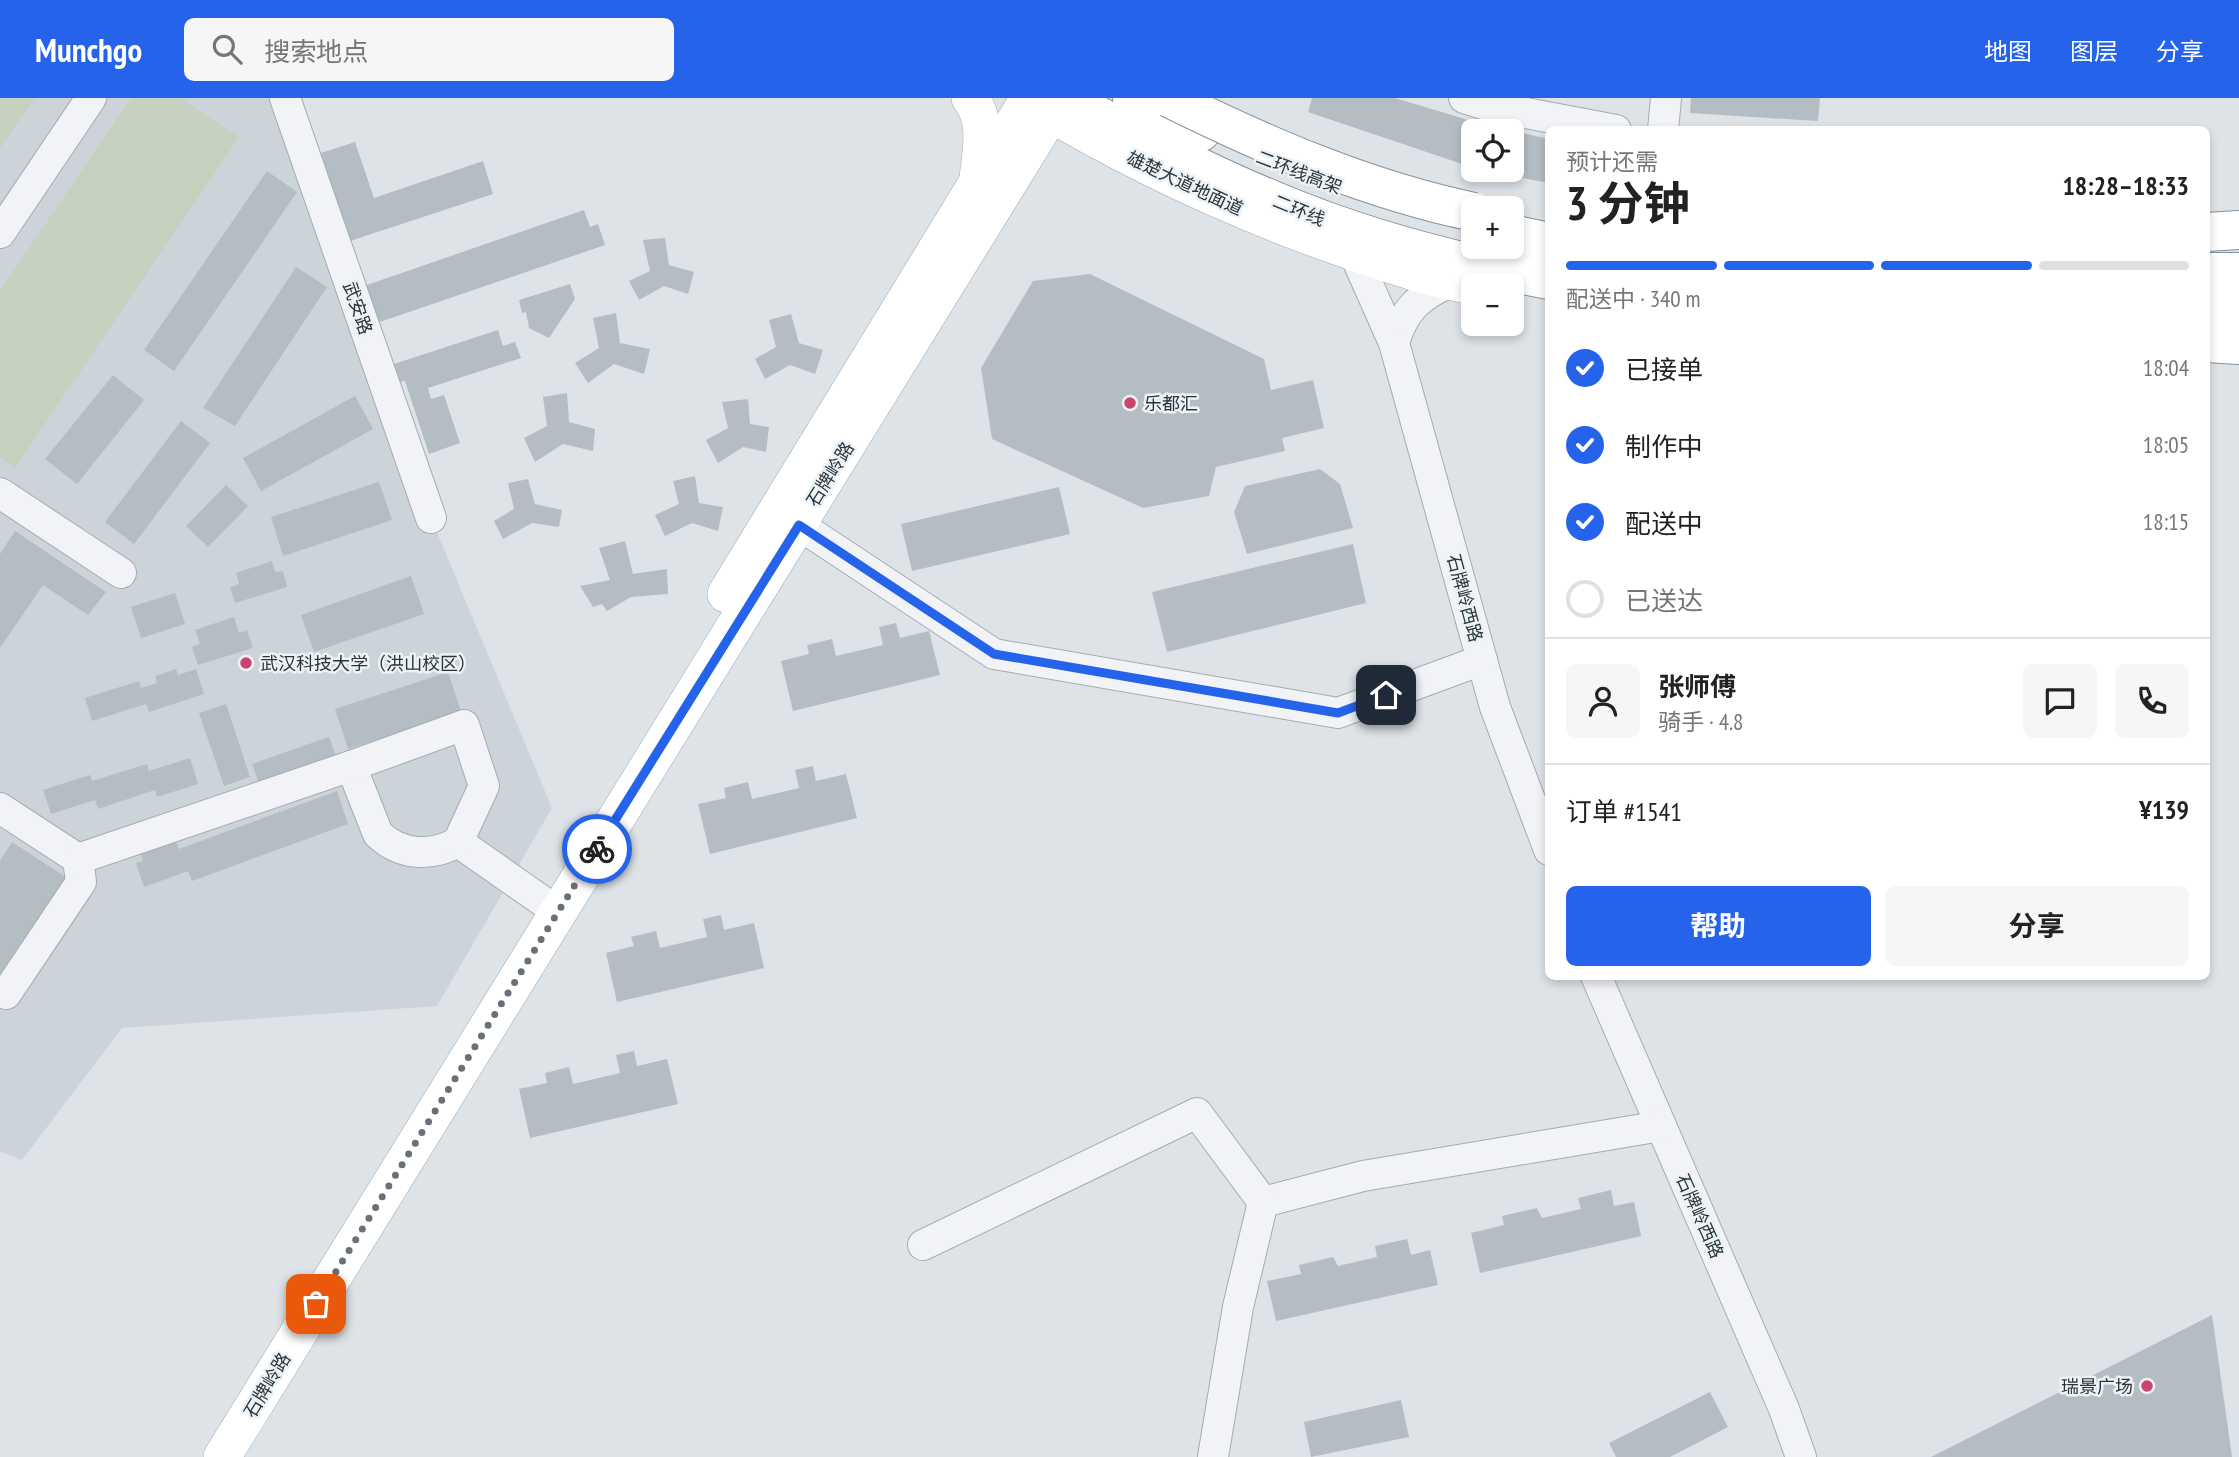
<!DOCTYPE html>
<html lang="zh">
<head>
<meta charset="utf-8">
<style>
  body { margin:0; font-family:"PT Sans Narrow","Noto Sans SC",sans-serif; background:#f6f6f6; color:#222; height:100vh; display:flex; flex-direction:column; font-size:26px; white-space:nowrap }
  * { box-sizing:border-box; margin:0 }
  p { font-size:23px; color:#767676 }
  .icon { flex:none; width:38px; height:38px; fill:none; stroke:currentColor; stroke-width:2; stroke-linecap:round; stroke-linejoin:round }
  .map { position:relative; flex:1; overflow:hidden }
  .drawer { position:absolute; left:1545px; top:28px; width:665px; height:854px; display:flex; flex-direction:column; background:#fff; border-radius:10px; box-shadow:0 4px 10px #0003 }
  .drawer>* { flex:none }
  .tools { position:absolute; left:1461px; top:21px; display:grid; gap:14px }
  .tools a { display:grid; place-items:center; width:63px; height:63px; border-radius:10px; background:#fff; box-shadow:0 4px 10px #0003; font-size:35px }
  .pin { position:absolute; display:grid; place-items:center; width:60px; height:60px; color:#fff; margin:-30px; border-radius:14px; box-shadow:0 4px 10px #0006 }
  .courier { position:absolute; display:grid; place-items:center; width:70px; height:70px; margin:-35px; border:5px solid #2563eb; border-radius:50%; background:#fff; color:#222; box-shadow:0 2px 9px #0007 }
  .head em { font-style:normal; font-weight:700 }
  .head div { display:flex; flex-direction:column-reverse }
  .head { display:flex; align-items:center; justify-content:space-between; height:119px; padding:0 21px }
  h1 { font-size:46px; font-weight:700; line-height:52px }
  .bar { display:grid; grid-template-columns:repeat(4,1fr); gap:10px 7px; align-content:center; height:84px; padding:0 21px }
  .bar i { height:9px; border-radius:5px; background:#e0e0e0 }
  .bar .active { background:#2563eb }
  .bar p { grid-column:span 4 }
  .line { display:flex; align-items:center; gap:18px; padding:0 21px; border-top:2px solid #e0e0e0 }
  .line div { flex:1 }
  .round { display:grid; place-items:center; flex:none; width:74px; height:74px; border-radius:10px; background:#f6f6f6 }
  ol { padding:0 21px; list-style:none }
  li { display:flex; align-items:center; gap:21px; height:77px }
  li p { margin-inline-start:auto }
  li .icon { padding:7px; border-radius:50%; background:#2563eb; color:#fff; stroke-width:4 }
  li:last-child { color:#767676 }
  li i { width:38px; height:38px; border:4px solid #e0e0e0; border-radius:50% }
  .primary-button { display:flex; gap:14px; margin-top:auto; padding:14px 21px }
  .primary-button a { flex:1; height:80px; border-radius:10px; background:#2563eb; color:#fff; font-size:28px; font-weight:700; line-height:80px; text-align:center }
  .primary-button a+a { background:#f6f6f6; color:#222 }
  header { display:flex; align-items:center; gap:42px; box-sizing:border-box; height:98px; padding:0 35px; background:#2563eb; color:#fff }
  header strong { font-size:33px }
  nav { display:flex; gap:38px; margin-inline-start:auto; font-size:24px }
  .search { width:490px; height:63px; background:#f6f6f6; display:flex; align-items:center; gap:18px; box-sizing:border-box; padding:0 24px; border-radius:10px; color:#767676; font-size:26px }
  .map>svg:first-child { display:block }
</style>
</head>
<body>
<header>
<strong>Munchgo</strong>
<div class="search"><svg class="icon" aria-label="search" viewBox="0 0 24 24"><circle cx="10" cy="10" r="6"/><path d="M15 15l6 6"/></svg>搜索地点</div>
<nav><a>地图</a><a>图层</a><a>分享</a></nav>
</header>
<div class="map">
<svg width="2239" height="1359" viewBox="0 0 2239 1359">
  <rect width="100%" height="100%" fill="#dee3e7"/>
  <polygon fill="#ccd3d9" points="0,0 285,0 431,420 552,710 437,908 122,930 22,1062 0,1054"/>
  <g fill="#c7d1bf">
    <polygon points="0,0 35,0 0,50"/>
    <polygon points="131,0 180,0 239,39 15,370 0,359 0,193"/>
  </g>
  <g fill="#b5bdc4">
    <polygon points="1312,0 1395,0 1505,33 1474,33 1474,70 1308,14"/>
    <polygon points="1691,0 1820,0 1818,23 1690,15"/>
    <polygon points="1512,33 1549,41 1549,85 1486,73 1512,72"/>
    <polygon points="355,44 374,100 483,63 493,96 350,143 321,55"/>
    <polygon points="267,73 297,94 174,273 144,252"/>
    <polygon points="584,112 590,129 598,126 605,147 377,225 364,188"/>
    <polygon points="665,140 669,167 694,174 688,196 664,188 639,202 629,183 650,173 643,142"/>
    <polygon points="296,169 327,189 235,328 203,310"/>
    <polygon points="1090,176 1264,261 1271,292 1313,282 1324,330 1282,340 1285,353 1216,369 1209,398 1143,410 992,341 981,270 1033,183"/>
    <polygon points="570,186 575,201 549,240 529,230 526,214 522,215 519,202"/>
    <polygon points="616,215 620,245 650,251 644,276 614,266 588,285 575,265 599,250 593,220"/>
    <polygon points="791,216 799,245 823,252 815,276 790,267 765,281 755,261 776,249 769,222"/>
    <polygon points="498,232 503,248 515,244 521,260 428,290 431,301 444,297 460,345 429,356 405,283 400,284 394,266"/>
    <polygon points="113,277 144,302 77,386 45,361"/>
    <polygon points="567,295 569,324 595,331 593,353 563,346 535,364 524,340 547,328 543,299"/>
    <polygon points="355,298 373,331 261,393 243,360"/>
    <polygon points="748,301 750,326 769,329 766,354 743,349 718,365 706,342 728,330 722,304"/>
    <polygon points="181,323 210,345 134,446 105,424"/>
    <polygon points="1320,371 1340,386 1353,430 1247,456 1234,414 1245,388"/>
    <polygon points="695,378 699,405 723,409 718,433 692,425 665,438 655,417 679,406 673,383"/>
    <polygon points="528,381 535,406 562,412 559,429 532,425 503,441 494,423 514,411 508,385"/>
    <polygon points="379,384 392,422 283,458 271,419"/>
    <polygon points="226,387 248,408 208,449 186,428"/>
    <polygon points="1059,389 1070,436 912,473 901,426"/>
    <polygon points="15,433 106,494 88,517 43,487 0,550 0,456"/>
    <polygon points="625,443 633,476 667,471 668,496 631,499 607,513 602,506 593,509 580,488 610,482 599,450"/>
    <polygon points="1353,446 1366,505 1167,554 1152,494"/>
    <polygon points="272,463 275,474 283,473 287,489 235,505 230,489 239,486 236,475"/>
    <polygon points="411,478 424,516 314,554 301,517"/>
    <polygon points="175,495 185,526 141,540 131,509"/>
    <polygon points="234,519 239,535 247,532 253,550 198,567 192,549 200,546 195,532"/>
    <polygon points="896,525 900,540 929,533 940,577 793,613 781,563 809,556 807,547 832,541 836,558 883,547 879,529"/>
    <polygon points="176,571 178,577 196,571 204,596 149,614 146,606 92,623 85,600 139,583 141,590 157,585 155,578"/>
    <polygon points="448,574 461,614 348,651 335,611"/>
    <polygon points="226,606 250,679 224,688 199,615"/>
    <polygon points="329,639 337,661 260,688 252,666"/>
    <polygon points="190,660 198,686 157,699 155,692 98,711 95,702 51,716 43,692 90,677 92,683 147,666 149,673"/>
    <polygon points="813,668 816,683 846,676 857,720 710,756 698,706 726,700 724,690 748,684 752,701 799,690 795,672"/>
    <polygon points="337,693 348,726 192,783 188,773 144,789 136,765 143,763 140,753 175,741 179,751"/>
    <polygon points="12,744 67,780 0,884 0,763"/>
    <polygon points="721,817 724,832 754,825 764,870 617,904 606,855 634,848 631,839 656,833 660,850 707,839 703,821"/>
    <polygon points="634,953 637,968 667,961 678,1006 530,1040 519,991 547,985 545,975 569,969 573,986 620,975 616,957"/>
    <polygon points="1611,1092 1614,1108 1634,1104 1641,1138 1480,1175 1471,1135 1504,1127 1502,1118 1537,1110 1542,1120 1581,1111 1578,1100"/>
    <polygon points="1407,1141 1411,1157 1430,1152 1438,1187 1276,1223 1267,1183 1301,1176 1299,1167 1333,1159 1338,1168 1377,1159 1375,1148"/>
    <polygon points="2212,1217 2232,1359 1931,1359"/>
    <polygon points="1710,1294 1728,1329 1670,1359 1616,1359 1609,1345"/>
    <polygon points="1401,1302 1409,1339 1311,1359 1304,1324"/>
  </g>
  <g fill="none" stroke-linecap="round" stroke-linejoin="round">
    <defs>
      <g id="minor">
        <polyline points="285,0 431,420"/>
        <polyline points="1464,0 1489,8 1616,32"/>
        <polyline points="1663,32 1666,0"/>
        <polyline points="0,135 91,0"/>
        <path d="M1354 155 1394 245C1404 212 1418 198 1451 184"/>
        <polyline points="1394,245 1495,609 1549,752"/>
        <polyline points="0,395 121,475"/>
        <polyline points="799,427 994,556 1338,615 1482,562"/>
        <path d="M351 668 378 736C401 758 432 759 458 744L558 814"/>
        <polyline points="0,710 78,761 81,784 6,896"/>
        <polyline points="78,761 351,668 464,627 484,688 458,744"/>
        <polyline points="1596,878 1784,1311 1801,1359"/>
        <polyline points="923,1147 1197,1015 1263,1104 1363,1078 1661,1028"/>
        <polyline points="1213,1359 1238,1209 1263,1104"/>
      </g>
      <g id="major">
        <path d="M970 0C988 22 981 54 978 80"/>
        <path d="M1031 4C1131 64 1235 113 1345 151 1388 166 1429 181 1474 188"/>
        <polyline points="726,496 1029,0"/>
        <polyline points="222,1359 1061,0"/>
      </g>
      <g id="highway">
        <path d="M1066 0C1152 47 1239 92 1332 125 1402 150 1476 168 1549 182"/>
        <polyline points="1132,0 1201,34"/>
        <polyline points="2207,134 2239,132"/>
        <polyline points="1512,136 1549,144"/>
        <polyline points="2207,174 2239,174"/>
        <polyline points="2207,212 2239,212"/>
        <polyline points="2207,245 2239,247"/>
      </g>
    </defs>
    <use href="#minor" stroke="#a4abb1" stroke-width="32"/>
    <use href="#major" stroke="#9eaab3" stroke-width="38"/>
    <use href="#highway" stroke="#86939e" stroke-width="40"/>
    <use href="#minor" stroke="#f1f3f6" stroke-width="30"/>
    <use href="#major" stroke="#fff" stroke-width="37"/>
    <use href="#highway" stroke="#fff" stroke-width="38"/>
    <defs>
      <path id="highway-bridge" d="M1169 0C1266 48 1368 92 1474 114"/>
    </defs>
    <use href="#highway-bridge" stroke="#86939e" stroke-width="40" stroke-linecap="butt"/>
    <use href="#highway-bridge" stroke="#fff" stroke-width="38"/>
  </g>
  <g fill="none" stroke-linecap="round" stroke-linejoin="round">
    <polyline stroke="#687179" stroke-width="7" stroke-dasharray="0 12.6" points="316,1206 597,751"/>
    <polyline stroke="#2563eb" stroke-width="9" points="597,751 799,427 994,556 1338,615 1386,597"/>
  </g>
  <g fill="#cb4470" stroke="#edf2f5" stroke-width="2.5">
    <circle cx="1130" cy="305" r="7"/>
    <circle cx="246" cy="565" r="7"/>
    <circle cx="2147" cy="1288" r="7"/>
  </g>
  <g text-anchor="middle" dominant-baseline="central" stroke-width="5" stroke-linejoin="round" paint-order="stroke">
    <g font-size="18" fill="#28343e" stroke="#edf2f5">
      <text transform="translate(1299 74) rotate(21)">二环线高架</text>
      <text transform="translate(1185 85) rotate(25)">雄楚大道地面道</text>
      <text transform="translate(1299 112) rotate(22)">二环线</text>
      <text transform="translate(358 210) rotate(71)">武安路</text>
      <text transform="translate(830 376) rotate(-58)">石牌岭路</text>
      <text transform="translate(1465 500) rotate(75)">石牌岭西路</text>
      <text transform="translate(1700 1118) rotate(66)">石牌岭西路</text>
      <text transform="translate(267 1287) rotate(-59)">石牌岭路</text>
    </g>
    <g font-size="18" fill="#28343e" stroke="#edf2f5" text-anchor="start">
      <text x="1144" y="305">乐都汇</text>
      <text x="260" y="565">武汉科技大学（洪山校区）</text>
      <text x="2133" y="1288" text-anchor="end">瑞景广场</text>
    </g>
  </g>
</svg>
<div class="tools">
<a><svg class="icon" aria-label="locate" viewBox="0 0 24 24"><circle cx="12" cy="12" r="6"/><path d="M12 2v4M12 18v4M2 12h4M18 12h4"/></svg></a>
<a>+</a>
<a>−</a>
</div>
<div class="pin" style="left:316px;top:1206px;background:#ea580c"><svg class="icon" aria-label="bag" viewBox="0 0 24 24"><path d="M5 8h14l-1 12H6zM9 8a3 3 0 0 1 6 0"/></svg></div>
<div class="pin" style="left:1386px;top:597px;background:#1f2937"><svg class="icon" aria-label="home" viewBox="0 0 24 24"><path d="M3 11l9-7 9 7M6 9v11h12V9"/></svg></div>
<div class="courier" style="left:597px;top:751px"><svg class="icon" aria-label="bike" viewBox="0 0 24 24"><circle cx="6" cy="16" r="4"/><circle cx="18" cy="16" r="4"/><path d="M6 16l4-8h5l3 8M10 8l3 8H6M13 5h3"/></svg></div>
<section class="drawer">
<div class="head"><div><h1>3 分钟</h1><p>预计还需</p></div><em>18:28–18:33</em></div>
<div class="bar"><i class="active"></i><i class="active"></i><i class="active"></i><i></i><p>配送中 · 340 m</p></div>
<ol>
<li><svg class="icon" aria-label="check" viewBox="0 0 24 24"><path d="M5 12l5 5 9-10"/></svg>已接单<p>18:04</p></li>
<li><svg class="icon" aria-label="check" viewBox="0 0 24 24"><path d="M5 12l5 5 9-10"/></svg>制作中<p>18:05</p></li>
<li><svg class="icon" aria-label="check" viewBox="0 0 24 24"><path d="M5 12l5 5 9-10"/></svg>配送中<p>18:15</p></li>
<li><i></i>已送达</li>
</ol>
<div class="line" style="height:126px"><a class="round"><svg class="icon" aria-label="person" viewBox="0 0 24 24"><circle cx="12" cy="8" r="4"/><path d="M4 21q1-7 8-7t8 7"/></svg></a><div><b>张师傅</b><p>骑手 · 4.8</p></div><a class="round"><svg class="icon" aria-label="chat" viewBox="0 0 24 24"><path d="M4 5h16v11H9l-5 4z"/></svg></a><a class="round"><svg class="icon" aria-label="phone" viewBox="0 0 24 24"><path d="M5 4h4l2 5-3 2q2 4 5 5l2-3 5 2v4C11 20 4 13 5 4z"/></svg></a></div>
<div class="line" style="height:91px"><div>订单 #1541</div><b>¥139</b></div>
<div class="primary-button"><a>帮助</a><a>分享</a></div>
</section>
</div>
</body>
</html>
